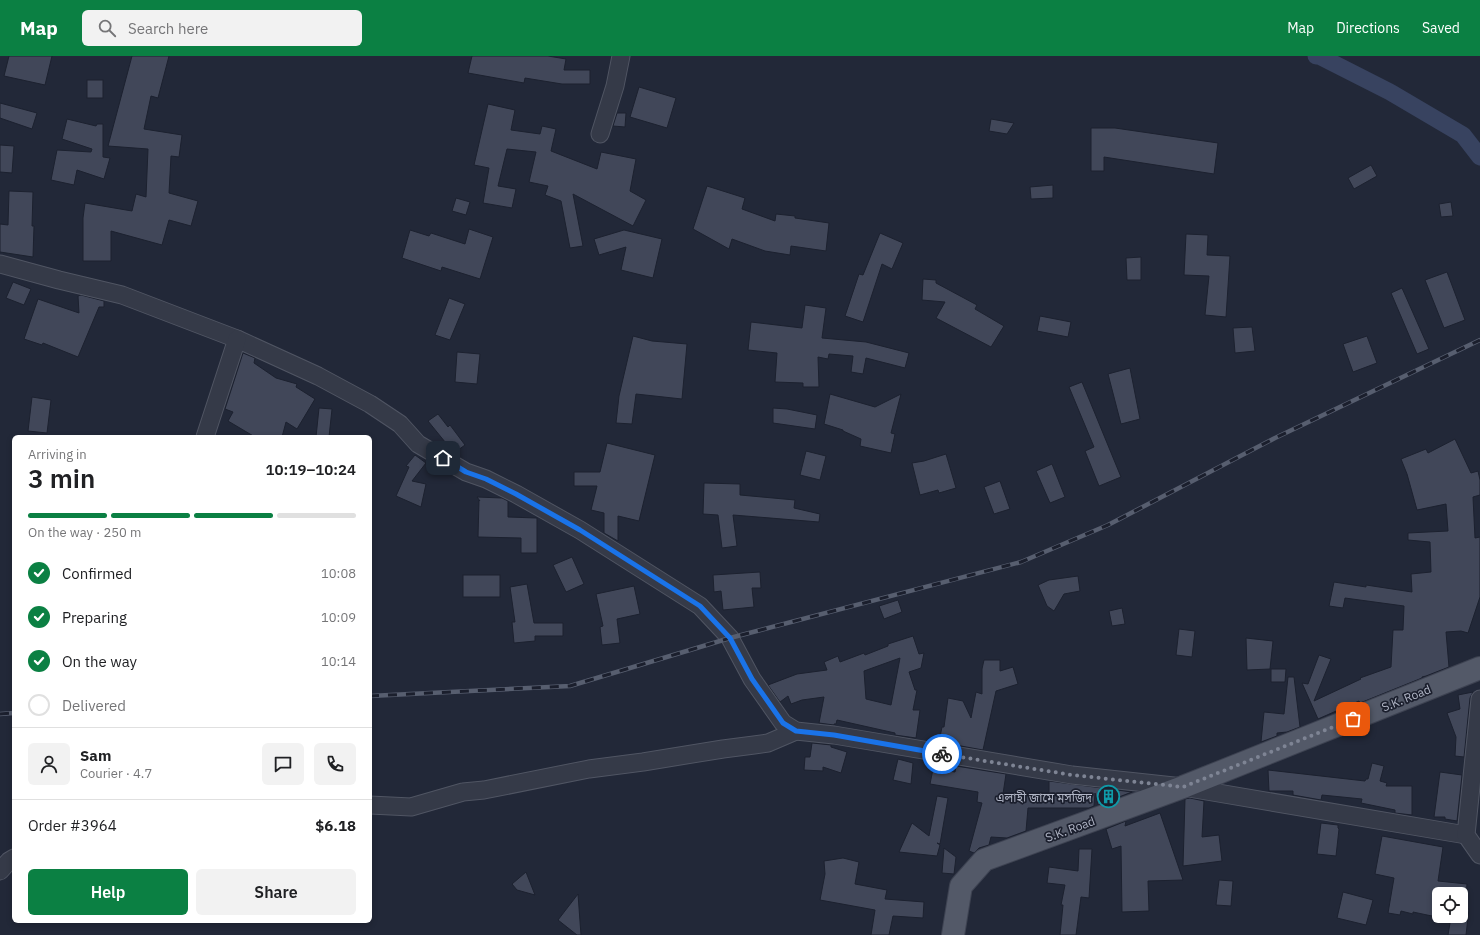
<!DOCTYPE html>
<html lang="en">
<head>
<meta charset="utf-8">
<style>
  body { margin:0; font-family:"IBM Plex Sans","Noto Sans Bengali",sans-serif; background:#f2f2f2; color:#202124; height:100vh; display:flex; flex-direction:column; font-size:15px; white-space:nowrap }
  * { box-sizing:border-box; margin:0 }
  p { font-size:13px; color:#757577 }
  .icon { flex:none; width:22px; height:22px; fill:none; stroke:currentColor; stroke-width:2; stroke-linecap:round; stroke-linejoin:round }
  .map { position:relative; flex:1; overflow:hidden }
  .details { position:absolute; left:12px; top:379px; width:360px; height:488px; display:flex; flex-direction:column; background:#fff; border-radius:6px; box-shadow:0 2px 6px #0003 }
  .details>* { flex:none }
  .fabs { position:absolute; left:1432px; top:831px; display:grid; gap:8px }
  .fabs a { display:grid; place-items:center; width:36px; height:36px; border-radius:6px; background:#fff; box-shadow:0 2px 6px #0003; font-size:20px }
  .pin { position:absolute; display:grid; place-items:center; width:34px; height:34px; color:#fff; margin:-17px; border-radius:8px; box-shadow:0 2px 6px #0006 }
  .courier { position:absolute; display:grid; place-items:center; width:40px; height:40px; margin:-20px; border:3px solid #1a73e8; border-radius:50%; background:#fff; color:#222; box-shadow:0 1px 5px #0007 }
  .summary em { font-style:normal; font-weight:600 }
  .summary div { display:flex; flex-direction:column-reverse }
  .summary { display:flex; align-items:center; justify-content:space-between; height:68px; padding:0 16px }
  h1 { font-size:26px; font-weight:600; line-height:30px }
  .bar { display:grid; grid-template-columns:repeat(4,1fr); gap:6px 4px; align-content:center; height:48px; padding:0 16px }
  .bar i { height:5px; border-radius:3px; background:#e0e0e0 }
  .bar .active { background:#0b8043 }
  .bar p { grid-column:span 4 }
  .line { display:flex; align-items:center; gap:10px; padding:0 16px; border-top:1px solid #e0e0e0 }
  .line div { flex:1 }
  .round { display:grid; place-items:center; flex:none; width:42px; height:42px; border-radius:6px; background:#f2f2f2 }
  ol { padding:0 16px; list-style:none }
  li { display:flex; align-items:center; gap:12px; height:44px }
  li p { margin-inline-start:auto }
  li .icon { padding:4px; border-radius:50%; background:#0b8043; color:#fff; stroke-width:4 }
  li:last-child { color:#757577 }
  li i { width:22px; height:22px; border:2px solid #e0e0e0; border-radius:50% }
  .button { display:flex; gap:8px; margin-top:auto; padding:8px 16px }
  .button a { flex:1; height:46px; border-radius:6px; background:#0b8043; color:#fff; font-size:16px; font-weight:600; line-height:46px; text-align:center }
  .button a+a { background:#f2f2f2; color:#202124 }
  header { display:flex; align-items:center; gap:24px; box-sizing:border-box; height:56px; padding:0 20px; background:#0b8043; color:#fff }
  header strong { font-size:19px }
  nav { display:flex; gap:22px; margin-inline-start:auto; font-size:14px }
  .search { width:280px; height:36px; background:#f2f2f2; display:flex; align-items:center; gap:10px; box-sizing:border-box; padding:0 14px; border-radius:6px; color:#757577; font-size:15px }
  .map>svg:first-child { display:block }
</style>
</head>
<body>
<header>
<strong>Map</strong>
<div class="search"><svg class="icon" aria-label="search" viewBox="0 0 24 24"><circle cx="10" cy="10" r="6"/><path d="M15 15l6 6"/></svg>Search here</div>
<nav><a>Map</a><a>Directions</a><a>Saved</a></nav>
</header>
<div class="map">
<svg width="1480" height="879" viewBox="0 0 1480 879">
  <rect width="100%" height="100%" fill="#222838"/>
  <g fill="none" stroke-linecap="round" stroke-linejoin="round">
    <polyline stroke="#384360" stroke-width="17" points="1316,0 1319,0 1390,36 1463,79 1480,101"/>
  </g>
  <g fill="#414759" stroke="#1c212f" fill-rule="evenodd">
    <polygon points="9,0 52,0 45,29 4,20"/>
    <polygon points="132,0 169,0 158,42 151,40 144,73 182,79 179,101 171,100 169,137 198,145 191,170 169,164 162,189 111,175 111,205 83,205 83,162 85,147 132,155 136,138 146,141 148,93 108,90"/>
    <polygon points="472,0 548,0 566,3 564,14 590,14 590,28 562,28 525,22 524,27 468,17"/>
    <rect x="87" y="24" width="16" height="18"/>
    <polygon points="639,31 676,42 667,72 630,61"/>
    <polygon points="0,47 37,57 32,73 0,62"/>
    <polygon points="488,48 515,54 511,74 540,78 542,70 556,73 551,95 597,113 601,96 636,103 630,135 646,144 633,170 573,138 583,190 570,192 561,145 545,139 548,130 529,126 536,96 507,93 498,130 516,133 512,152 483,147 489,112 474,109"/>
    <polygon points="617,57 626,57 625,71 613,70"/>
    <polygon points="67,63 96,70 97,68 103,68 103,101 110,102 104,123 77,114 74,129 51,124 57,94 91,96 92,93 62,83"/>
    <polygon points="991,63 1014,67 1007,78 989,75"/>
    <polygon points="1091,72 1115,72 1218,87 1214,118 1104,101 1104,115 1091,115"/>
    <polygon points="0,89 14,90 12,117 0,116"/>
    <polygon points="1371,109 1377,120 1354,133 1348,122"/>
    <polygon points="1053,129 1053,142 1031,143 1030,131"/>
    <polygon points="707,130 745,142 742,153 775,165 776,158 795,160 795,162 829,167 826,195 791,190 790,199 765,195 732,183 729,193 693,173"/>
    <polygon points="9,135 33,136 32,170 34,170 33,201 0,196 0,168 8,169"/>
    <polygon points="456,142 470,146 466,159 452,155"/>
    <polygon points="1451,146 1453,160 1441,161 1439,148"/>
    <polygon points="469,173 493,181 480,223 442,211 441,215 402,202 410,174 429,180 431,177 465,188"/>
    <polygon points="624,174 662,183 653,222 621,214 626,191 599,199 594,183"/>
    <polygon points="880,177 903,187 892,213 882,208 863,266 845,260 859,218 863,219"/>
    <polygon points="1186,178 1208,179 1207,199 1230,200 1226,261 1205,259 1209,220 1184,219"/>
    <polygon points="1141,201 1141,224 1127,224 1126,202"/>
    <polygon points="1447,216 1465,264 1444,272 1425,224"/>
    <polygon points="923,223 936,224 936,227 977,249 975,253 1004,270 991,291 936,262 945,246 922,244"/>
    <polygon points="13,226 31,233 24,249 6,242"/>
    <polygon points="1402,232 1429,293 1417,298 1391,237"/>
    <polygon points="81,239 104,245 104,251 99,251 78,301 43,287 42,289 24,283 38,243 79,257 78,240"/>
    <polygon points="449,242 465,248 450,284 435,279"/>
    <polygon points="805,249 826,252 822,282 866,286 909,297 905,312 866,302 863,318 851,316 853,300 829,298 828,303 818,301 819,331 803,331 803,327 775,326 777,297 748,294 751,266 802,272"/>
    <polygon points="1040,260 1071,266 1068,281 1037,275"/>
    <polygon points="1252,271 1255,295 1235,297 1233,272"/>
    <polygon points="633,280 652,285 687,288 682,343 636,338 632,368 616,367 619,340"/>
    <polygon points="1367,280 1377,307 1353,316 1343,288"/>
    <polygon points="457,296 480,298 477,328 455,326"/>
    <polygon points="243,297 255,302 254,307 276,322 297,328 296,331 315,343 297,373 286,366 282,381 255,381 228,365 233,356 225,353"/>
    <polygon points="1130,312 1140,363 1121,368 1108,318"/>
    <polygon points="1082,326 1121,421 1099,430 1085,395 1094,391 1069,331"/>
    <polygon points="830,338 875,351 901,338 891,377 895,378 891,397 860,390 861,383 843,375 843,374 824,368"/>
    <polygon points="32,341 51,344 47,377 28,375"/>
    <polygon points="319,352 332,353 329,381 316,381"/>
    <polygon points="773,352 787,353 817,359 815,373 773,367"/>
    <polygon points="438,358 448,371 450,369 465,389 454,397 428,365"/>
    <polygon points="1455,383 1471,417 1478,415 1480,424 1480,439 1473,441 1475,482 1480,481 1480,541 1468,577 1461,575 1446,576 1449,611 1426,620 1422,621 1422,622 1360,647 1359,645 1318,663 1302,627 1308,628 1319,599 1331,603 1314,645 1361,623 1360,622 1391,611 1393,574 1403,574 1404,550 1345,542 1343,552 1329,550 1334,526 1366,531 1366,529 1412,536 1411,518 1431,516 1430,486 1408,484 1408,477 1448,475 1446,448 1417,454 1407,418 1401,403 1426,393 1428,397"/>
    <polygon points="607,387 655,399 639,465 618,460 618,485 604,477 604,457 591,454 597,430 574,430 574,416 600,416"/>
    <polygon points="806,395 826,400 820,424 800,419"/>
    <polygon points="946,398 956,432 939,437 938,434 920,439 912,407 924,405"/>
    <polygon points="415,399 426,407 412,425 426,428 421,451 396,440 409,411 406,410"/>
    <polygon points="1052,408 1065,441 1050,447 1036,415"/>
    <polygon points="1000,425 1010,453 994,458 984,431"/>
    <polygon points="704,427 740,428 740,439 795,444 794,452 820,458 819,466 733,459 737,490 722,492 718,459 703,458"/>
    <polygon points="477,441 502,442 508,445 508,461 537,462 537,497 521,497 521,482 478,481 479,444 480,445"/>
    <polygon points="572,501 584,528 566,536 553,509"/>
    <polygon points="760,516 761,532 752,532 754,551 723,554 721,535 714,536 713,519"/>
    <rect x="463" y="519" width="37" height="22"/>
    <polygon points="1078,520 1080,535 1064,538 1054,555 1047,550 1038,529 1049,524"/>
    <polygon points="527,528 534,567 563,567 563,580 535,580 535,585 514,587 512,566 515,566 510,531"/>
    <polygon points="634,530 640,558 617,563 620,587 602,589 600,571 603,570 596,538"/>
    <polygon points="898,544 902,556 884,563 879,550"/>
    <polygon points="1122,552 1125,568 1112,570 1109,555"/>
    <polygon points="1179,573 1195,575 1192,601 1176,599"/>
    <path d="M913 580 919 598 924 597 921 612 909 616 915 634H917L913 654H920L916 682 895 679V677L837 664 836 668H834V669L819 667 824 641 802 644 791 648 788 640 780 646 768 629 797 618 827 614 824 606 838 600 840 606 864 597 865 599 888 590V588ZM900 602 891 649 866 643 864 615Z"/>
    <polygon points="1246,582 1273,585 1270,613 1247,614"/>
    <polygon points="984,604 1000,604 1000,615 1013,611 1018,628 996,635 983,694 939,686 942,671 944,671 948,642 963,645 971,662 976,636 982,638 982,613"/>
    <polygon points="1271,613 1286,613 1285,626 1271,626"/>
    <polygon points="1288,621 1294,621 1300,671 1287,676 1277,677 1277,680 1261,686 1264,656 1284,658"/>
    <polygon points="1473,636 1470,642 1464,701 1455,700 1456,681 1447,657 1460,653 1458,639"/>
    <polygon points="812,687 831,689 831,691 847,696 841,717 823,711 823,715 804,714 805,701 810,701"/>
    <polygon points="898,703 913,707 911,728 893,724"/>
    <polygon points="1372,707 1384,710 1380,725 1387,727 1386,730 1412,730 1412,759 1395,757 1395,754 1361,747 1362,743 1322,739 1321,744 1293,739 1293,735 1269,735 1268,714 1365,725 1366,723 1368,723"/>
    <polygon points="956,710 1006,718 1003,738 1049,741 1049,725 1132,736 1098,749 1095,737 1094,750 1089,752 1028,752 1026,775 1007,782 991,781 989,789 979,792 974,797 969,795 982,747 977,746 978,736 930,728 933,713 955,716"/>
    <polygon points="1440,716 1462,719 1457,765 1445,763 1445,761 1434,761"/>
    <polygon points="937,740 948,742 940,788 937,787 940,789 937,800 899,796 912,767 929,780"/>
    <polygon points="1190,742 1204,745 1202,781 1219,779 1222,805 1183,810 1185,743"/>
    <polygon points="1160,757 1183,824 1148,825 1149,855 1122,856 1121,790 1112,793 1106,773 1126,765 1125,770"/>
    <polygon points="1321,767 1338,769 1338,772 1339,773 1336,800 1317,798"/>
    <path d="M1382 780 1443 791 1438 825 1467 828 1465 853H1469L1466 879H1448L1450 867 1446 866V863L1413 856V858L1401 855 1400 859 1388 857 1394 822 1375 818ZM1439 838H1461V860H1439Z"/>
    <polygon points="944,792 956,801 954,818 942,817"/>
    <polygon points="1079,793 1092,793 1089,842 1081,841 1076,879 1060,879 1063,849 1061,849 1065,829 1047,827 1049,811 1078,815"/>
    <polygon points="843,802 859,806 855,828 887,834 885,843 924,846 923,862 893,860 889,879 871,879 875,854 820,844 825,818 824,805"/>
    <polygon points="526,816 535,839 517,834 512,828"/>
    <polygon points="1219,824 1233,825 1231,850 1216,849"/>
    <polygon points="1343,836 1373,844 1366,869 1337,862"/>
    <polygon points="578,838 581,879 577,879 558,864"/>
  </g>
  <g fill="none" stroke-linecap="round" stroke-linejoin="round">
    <defs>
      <g id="minor">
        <polyline points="600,78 615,30 621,0"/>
        <polyline points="0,208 59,224 122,239 237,283 318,320 370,348 400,368 418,388 466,416 486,423 516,438 580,474 700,550 730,582 752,623 783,667 796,675 834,679 1072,719 1183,731 1466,779"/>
        <polyline points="205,381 237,283"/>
        <polyline points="1480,643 1466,779 1480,799"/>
        <polyline points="370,749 411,751 463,736 484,734 589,713 643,706 723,693 754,689 768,687 796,675"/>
        <polyline points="0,815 9,805 14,802"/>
      </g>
      <polyline id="major" points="953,879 961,830 984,804 1183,731 1480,612"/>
    </defs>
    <use href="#minor" stroke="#505563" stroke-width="19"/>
    <use href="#major" stroke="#3e4352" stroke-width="24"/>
    <use href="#minor" stroke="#353a48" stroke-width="17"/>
    <use href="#major" stroke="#535968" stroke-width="22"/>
    <defs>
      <g id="rail">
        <polyline points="370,640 570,630 730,582 1021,506 1108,469 1275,382 1480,284"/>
        <polyline points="0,658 14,657"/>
      </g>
    </defs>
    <use href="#rail" stroke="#575e6f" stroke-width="4.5"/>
    <use href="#rail" stroke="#1b1f2d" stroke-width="3" stroke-dasharray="9" stroke-linecap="butt"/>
  </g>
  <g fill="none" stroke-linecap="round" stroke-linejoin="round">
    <polyline stroke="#7e8494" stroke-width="4" stroke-dasharray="0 7.2" points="942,698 1072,719 1183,731 1353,663"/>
    <polyline stroke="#1a73e8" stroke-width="5" points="443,402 466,416 486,423 516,438 580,474 700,550 730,582 752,623 783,667 796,675 834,679 942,698"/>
  </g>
  <defs>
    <symbol id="building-ring" viewBox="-11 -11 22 22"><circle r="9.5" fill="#1b1f2d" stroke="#0f9aa8" stroke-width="1.5"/><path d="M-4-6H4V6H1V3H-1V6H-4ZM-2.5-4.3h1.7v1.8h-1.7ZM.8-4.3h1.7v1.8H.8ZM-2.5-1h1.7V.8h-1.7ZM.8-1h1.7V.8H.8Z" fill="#0f9aa8"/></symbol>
  </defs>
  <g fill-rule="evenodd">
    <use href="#building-ring" x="1096" y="728" width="25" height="25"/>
  </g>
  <g text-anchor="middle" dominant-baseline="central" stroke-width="3.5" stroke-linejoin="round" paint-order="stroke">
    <g font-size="12" fill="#b0b5c5" stroke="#1b1f2d">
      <text transform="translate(1406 642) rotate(-22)">S.K. Road</text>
      <text transform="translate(1070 773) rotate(-20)">S.K. Road</text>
    </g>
    <g font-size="12" fill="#b0b5c5" stroke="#1b1f2d" text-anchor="end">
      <text x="1092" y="741">এলাহী জামে মসজিদ</text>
    </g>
  </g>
</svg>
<div class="fabs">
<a><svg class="icon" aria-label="locate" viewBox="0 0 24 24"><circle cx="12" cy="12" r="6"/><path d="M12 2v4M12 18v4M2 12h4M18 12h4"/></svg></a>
</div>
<div class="pin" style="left:1353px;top:663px;background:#ea580c"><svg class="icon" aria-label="bag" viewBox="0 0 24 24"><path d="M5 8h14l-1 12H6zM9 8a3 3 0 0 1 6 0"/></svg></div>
<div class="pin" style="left:443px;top:402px;background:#1f2937"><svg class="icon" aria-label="home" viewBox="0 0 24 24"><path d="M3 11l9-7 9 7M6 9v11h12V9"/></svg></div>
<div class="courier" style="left:942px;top:698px"><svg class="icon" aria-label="bike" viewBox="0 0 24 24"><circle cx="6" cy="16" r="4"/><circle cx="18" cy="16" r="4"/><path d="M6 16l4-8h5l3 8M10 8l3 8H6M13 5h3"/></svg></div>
<section class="details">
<div class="summary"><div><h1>3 min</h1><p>Arriving in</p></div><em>10:19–10:24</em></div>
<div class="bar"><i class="active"></i><i class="active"></i><i class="active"></i><i></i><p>On the way · 250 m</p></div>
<ol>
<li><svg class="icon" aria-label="check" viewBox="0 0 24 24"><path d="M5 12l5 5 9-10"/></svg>Confirmed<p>10:08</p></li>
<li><svg class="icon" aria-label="check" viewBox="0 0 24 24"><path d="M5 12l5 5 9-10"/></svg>Preparing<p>10:09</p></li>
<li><svg class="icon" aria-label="check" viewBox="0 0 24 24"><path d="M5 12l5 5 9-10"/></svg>On the way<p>10:14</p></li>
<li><i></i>Delivered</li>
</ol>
<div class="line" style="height:72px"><a class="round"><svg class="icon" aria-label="person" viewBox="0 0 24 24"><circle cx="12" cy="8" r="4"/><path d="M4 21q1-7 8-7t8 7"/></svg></a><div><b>Sam</b><p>Courier · 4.7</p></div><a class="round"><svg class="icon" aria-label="chat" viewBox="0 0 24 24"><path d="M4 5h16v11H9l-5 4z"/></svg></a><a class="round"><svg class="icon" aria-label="phone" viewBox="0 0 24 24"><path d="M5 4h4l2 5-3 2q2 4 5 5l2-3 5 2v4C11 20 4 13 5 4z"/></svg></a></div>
<div class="line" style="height:52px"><div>Order #3964</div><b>$6.18</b></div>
<div class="button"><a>Help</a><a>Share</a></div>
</section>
</div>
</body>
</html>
